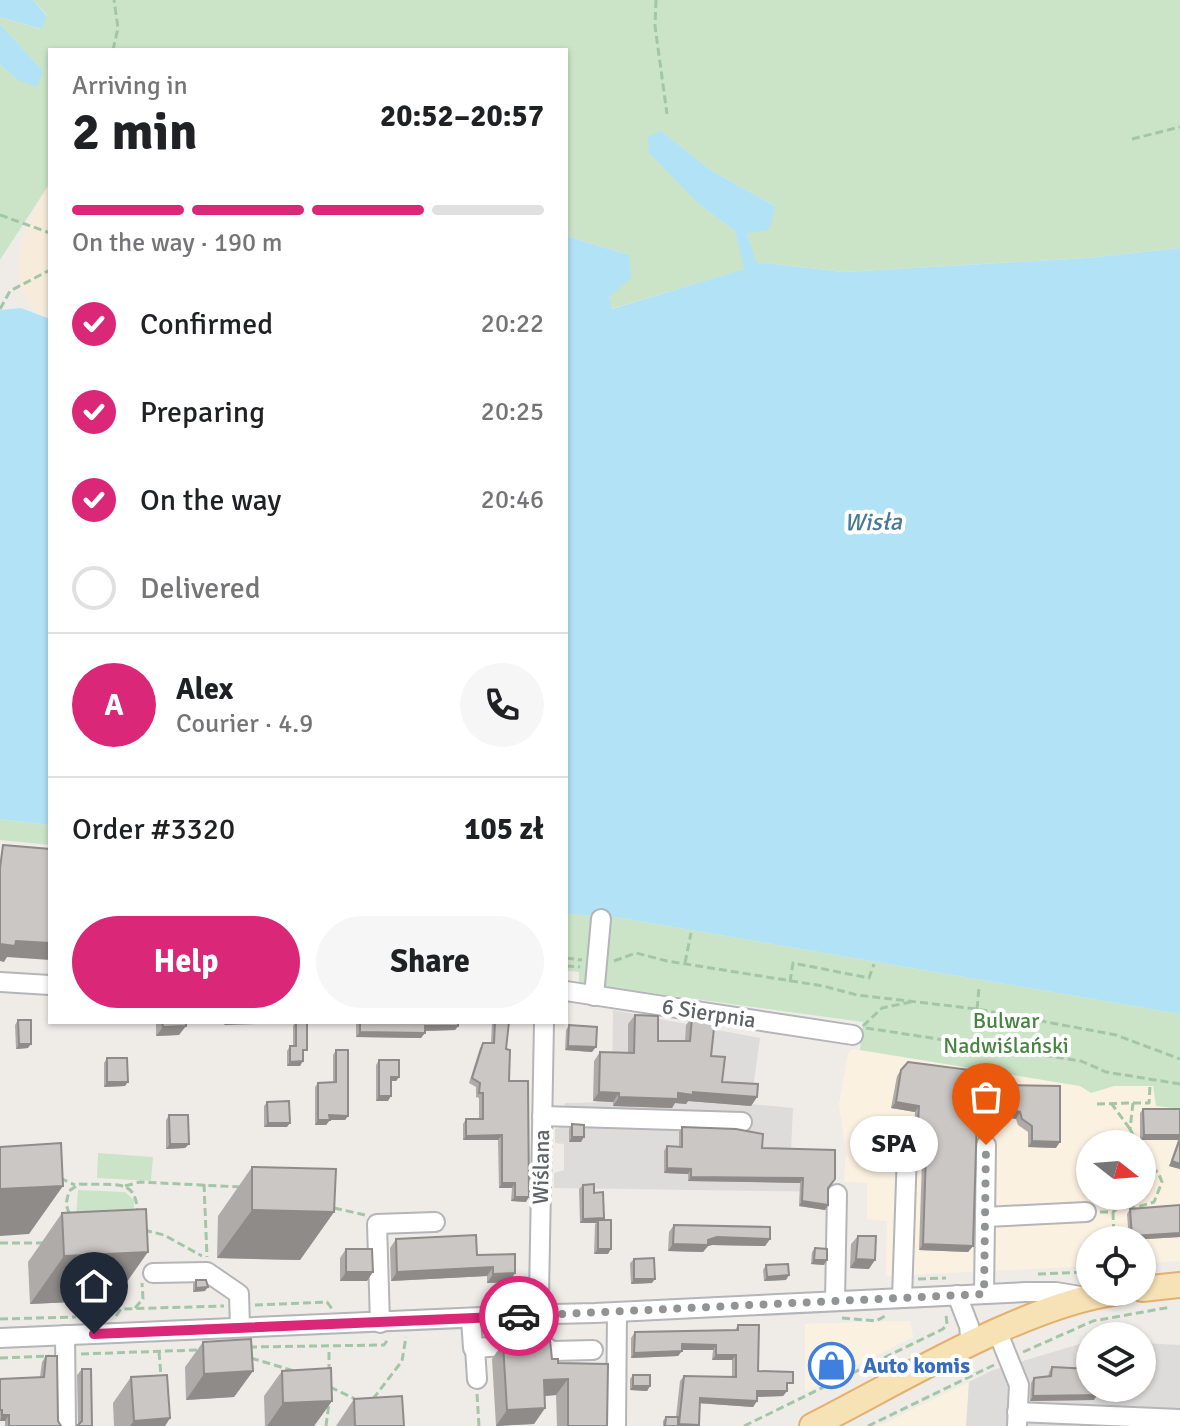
<!DOCTYPE html>
<html lang="en">
<head>
<meta charset="utf-8">
<style>
  body { margin:0; font-family:Signika,sans-serif; background:#f6f6f6; color:#202124; height:100vh; display:flex; flex-direction:column; font-size:30px; white-space:nowrap }
  * { box-sizing:border-box; margin:0 }
  p { font-size:26px; color:#757577 }
  .icon { flex:none; width:44px; height:44px; fill:none; stroke:currentColor; stroke-width:2; stroke-linecap:round; stroke-linejoin:round }
  .map { position:relative; flex:1; overflow:hidden }
  .details { position:absolute; left:48px; top:48px; width:520px; height:976px; display:flex; flex-direction:column; background:#fff; border-radius:0px; box-shadow:0 2px 6px #0004 }
  .details>* { flex:none }
  .needle { width:52px; rotate:107deg }
  .buttons { position:absolute; left:1076px; top:1130px; display:grid; gap:16px }
  .buttons a { display:grid; place-items:center; width:80px; height:80px; border-radius:50%; background:#fff; box-shadow:0 2px 6px #0004; font-size:40px }
  .pin { position:absolute; display:grid; place-items:center; width:68px; height:68px; color:#fff; margin:-82px -34px; border-radius:50% 50% 50% 0; rotate:-45deg; box-shadow:0 0 8px #0007 }
  .pin .icon { rotate:45deg }
  .courier { position:absolute; display:grid; place-items:center; width:80px; height:80px; margin:-40px; border:6px solid #db2777; border-radius:50%; background:#fff; color:#222; box-shadow:0 2px 10px #0007 }
  .bubble { position:absolute; height:56px; border-radius:28px; background:#fff; box-shadow:0 2px 6px #0004; font-size:26px; font-weight:700; line-height:56px; text-align:center }
  .head em { font-style:normal; font-weight:700 }
  .head div { display:flex; flex-direction:column-reverse }
  .head { display:flex; align-items:center; justify-content:space-between; height:136px; padding:0 24px }
  h1 { font-size:52px; font-weight:700; line-height:60px }
  .bar { display:grid; grid-template-columns:repeat(4,1fr); gap:12px 8px; align-content:center; height:96px; padding:0 24px }
  .bar i { height:10px; border-radius:6px; background:#e0e0e0 }
  .bar .current { background:#db2777 }
  .bar p { grid-column:span 4 }
  .line { display:flex; align-items:center; gap:20px; padding:0 24px; border-top:2px solid #e0e0e0 }
  .line div { flex:1 }
  .round { display:grid; place-items:center; flex:none; width:84px; height:84px; border-radius:42px; background:#f6f6f6 }
  ol { padding:0 24px; list-style:none }
  li { display:flex; align-items:center; gap:24px; height:88px }
  li p { margin-inline-start:auto }
  li .icon { padding:8px; border-radius:50%; background:#db2777; color:#fff; stroke-width:4 }
  li:last-child { color:#757577 }
  li i { width:44px; height:44px; border:4px solid #e0e0e0; border-radius:50% }
  .cta { display:flex; gap:16px; margin-top:auto; padding:16px 24px }
  .cta a { flex:1; height:92px; border-radius:48px; background:#db2777; color:#fff; font-size:32px; font-weight:700; line-height:92px; text-align:center }
  .cta a+a { background:#f6f6f6; color:#202124 }
  .map>svg:first-child { display:block }
</style>
</head>
<body>
<div class="map">
<svg width="1180" height="1426" viewBox="0 0 1180 1426">
  <rect width="100%" height="100%" fill="#efece8"/>
  <g fill="#fbf1e1" fill-rule="evenodd">
    <path d="M852 1049 1080 1086 1091 1093 1114 1086H1153L1180 1109V1261L1142 1263V1240H1090V1266L886 1276 887 1221 867 1219V1183L844 1182 846 1154 839 1104 848 1054ZM1090 1144H1142V1196H1090Z"/>
    <polygon points="910,1321 913,1337 805,1392 805,1324"/>
    <polygon points="969,1382 966,1426 880,1426 907,1412"/>
  </g>
  <g fill="#dedcda">
    <polygon points="613,1010 760,1038 751,1104 793,1108 791,1152 832,1153 832,1192 554,1188 554,1173 564,1170 564,1144 555,1143 555,1129 559,1128 565,1103 612,1102"/>
    <polygon points="1090,1341 1090,1388 1142,1388 1142,1343 1180,1345 1180,1426 966,1426 969,1382 993,1370"/>
  </g>
  <g fill="#cbe4c7">
    <polygon points="33,0 1180,0 1180,248 1088,258 844,272 755,262 747,233 775,206 712,171 661,131 701,206 735,231 745,269 611,309 609,297 629,255 566,236 566,50 50,50 50,183 0,260 0,64 16,79 43,71 0,24 0,17 40,29 47,15"/>
    <polygon points="0,819 50,825 50,845 0,840"/>
    <polygon points="566,914 615,917 1180,1014 1180,1109 1156,1106 1153,1086 1114,1086 1091,1093 1080,1086 860,1050 863,1022 579,983 579,972 566,971"/>
    <polygon points="98,1153 153,1157 151,1181 97,1178"/>
    <polygon points="78,1190 125,1192 134,1200 134,1225 76,1218"/>
  </g>
  <path fill="#f7ecdb" d="M50 183V305L44 317C0 286 19 231 50 183Z"/>
  <g fill="#b1e2f6">
    <polygon points="0,0 33,0 47,16 41,29 0,17"/>
    <polygon points="0,24 43,71 37,87 16,79 0,64"/>
    <polygon points="661,131 712,171 775,206 769,230 747,233 756,262 844,272 1088,258 1180,248 1180,1014 615,917 566,914 566,236 629,255 631,278 609,297 612,309 744,269 735,231 701,206 649,153 648,137"/>
    <polygon points="21,308 50,319 50,825 0,819 0,310"/>
  </g>
  <g fill="none" stroke-linecap="round" stroke-linejoin="round">
    <defs>
      <g id="minor">
        <polyline points="0,982 50,985"/>
        <polyline points="566,991 853,1035"/>
        <polyline points="594,996 601,919"/>
        <polyline points="544,1022 539,1296 545,1311 553,1314 595,1313 1026,1292 1056,1292 1086,1297"/>
        <polyline points="542,1116 742,1122"/>
        <polyline points="985,1217 1086,1212"/>
        <polyline points="153,1273 207,1272 239,1294 240,1327"/>
        <polyline points="984,1294 986,1145"/>
        <polyline points="957,1295 969,1326 971,1345"/>
        <polyline points="902,1298 907,1152"/>
        <polyline points="835,1301 837,1194"/>
        <polyline points="471,1319 473,1348 542,1344 552,1351 593,1350"/>
        <polyline points="380,1323 377,1224 435,1222"/>
        <polyline points="998,1333 1019,1385 1017,1426"/>
        <polyline points="65,1335 66,1426"/>
        <polyline points="0,1338 553,1314"/>
        <polyline points="475,1348 477,1379"/>
        <polyline points="1017,1412 1180,1419"/>
        <polyline points="616,1426 617,1312"/>
      </g>
      <g id="major">
        <polyline points="1142,1289 1180,1285"/>
        <path d="M812 1426C899 1382 1025 1304 1119 1292"/>
      </g>
    </defs>
    <use href="#minor" stroke="#b3b5b8" stroke-width="22"/>
    <use href="#major" stroke="#e3b06d" stroke-width="28"/>
    <g stroke="#a3c6a7" stroke-width="3" stroke-dasharray="8 4" stroke-linecap="butt">
      <polyline points="656,0 655,26 667,114"/>
      <polyline points="113,50 118,28 114,0"/>
      <polyline points="1132,139 1180,127"/>
      <polyline points="0,215 50,233"/>
      <polyline points="0,309 10,291 50,270"/>
      <polyline points="566,958 582,960"/>
      <polyline points="614,961 636,953 667,961 823,986 857,995 977,1009 1116,1035 1180,1059"/>
      <polyline points="685,963 691,933"/>
      <polyline points="566,966 580,967"/>
      <polyline points="790,982 793,963 869,978 874,964"/>
      <polyline points="977,1009 979,988"/>
      <polyline points="863,1026 882,1008 911,1002"/>
      <polyline points="866,1028 1081,1061 1106,1072 1180,1084"/>
      <polyline points="1111,1103 1130,1129"/>
      <polyline points="1133,1103 1149,1103 1150,1086"/>
      <polyline points="1097,1104 1133,1103 1130,1129 1138,1144"/>
      <polyline points="1142,1148 1148,1153 1150,1165"/>
      <polyline points="60,1178 75,1185"/>
      <path d="M79 1184C125 1186 139 1176 138 1229L72 1222 66 1204 69 1191Z"/>
      <polyline points="204,1184 207,1257"/>
      <polyline points="125,1186 140,1182 241,1187"/>
      <polyline points="1120,1196 1134,1208 1154,1202 1162,1182 1158,1172 1142,1163"/>
      <polyline points="334,1208 365,1215"/>
      <polyline points="1100,1212 1113,1212 1124,1203"/>
      <polyline points="1113,1212 1114,1240"/>
      <polyline points="144,1230 164,1235 202,1256"/>
      <polyline points="0,1243 43,1243"/>
      <polyline points="1038,1274 1090,1272"/>
      <polyline points="918,1279 946,1278"/>
      <polyline points="255,1305 327,1302 332,1309"/>
      <polyline points="135,1308 143,1299 142,1283"/>
      <polyline points="116,1316 121,1309 224,1306"/>
      <polyline points="842,1318 876,1321 885,1316"/>
      <polyline points="0,1319 76,1317"/>
      <polyline points="249,1347 384,1345 389,1338"/>
      <polyline points="159,1352 161,1376"/>
      <polyline points="1023,1352 1093,1321 1171,1307"/>
      <polyline points="81,1354 197,1350"/>
      <polyline points="0,1358 49,1356"/>
      <polyline points="251,1358 294,1371"/>
      <polyline points="329,1372 329,1348"/>
      <polyline points="330,1387 355,1399"/>
      <polyline points="477,1394 479,1426"/>
      <polyline points="373,1399 402,1361 406,1337"/>
      <polyline points="326,1426 329,1403"/>
      <polyline points="744,1426 943,1329 947,1324 946,1315"/>
      <polyline points="868,1426 994,1365"/>
    </g>
    <use href="#minor" stroke="#fff" stroke-width="18"/>
    <use href="#major" stroke="#f7e2b5" stroke-width="24"/>
  </g>
  <g fill="#afaba9">
    <polygon points="635,1015 658,1041 685,1041 686,1025 692,1017 722,1082 757,1097 751,1106 688,1101 686,1104 675,1103 672,1108 613,1106 613,1102 593,1101 594,1061 600,1052 628,1053 628,1024"/>
    <polygon points="18,1020 28,1048 16,1049 15,1025"/>
    <polygon points="156,1022 186,1022 179,1035 156,1036"/>
    <polygon points="295,1022 304,1055 300,1066 287,1066 287,1051 290,1046 293,1046 293,1026"/>
    <polygon points="356,1022 458,1022 458,1026 455,1030 425,1031 421,1038 356,1037"/>
    <polygon points="492,1022 509,1022 506,1049 509,1081 526,1202 511,1201 512,1188 499,1188 498,1140 463,1140 463,1124 466,1119 479,1119 479,1098 476,1097 476,1087 469,1083 480,1048 483,1043 491,1043"/>
    <polygon points="569,1025 592,1052 565,1050 566,1030"/>
    <polygon points="336,1050 348,1116 345,1120 330,1120 326,1125 315,1125 315,1087 318,1083 333,1082 333,1055"/>
    <polygon points="107,1058 125,1086 104,1087 104,1063"/>
    <polygon points="379,1060 399,1077 396,1081 391,1081 388,1101 376,1101 376,1065"/>
    <polygon points="901,1070 992,1085 1056,1148 1028,1147 1028,1132 1018,1125 1016,1119 1003,1116 985,1119 982,1123 976,1122 973,1246 968,1252 919,1250 923,1130 914,1130 915,1112 891,1108 897,1076"/>
    <polygon points="267,1102 287,1127 264,1127 264,1106"/>
    <polygon points="1143,1109 1180,1109 1180,1169 1169,1166 1178,1140 1140,1140 1140,1113"/>
    <polygon points="169,1115 189,1144 185,1148 166,1149 166,1120"/>
    <polygon points="572,1124 581,1142 569,1142 569,1129"/>
    <polygon points="682,1127 762,1148 828,1188 828,1205 825,1210 799,1206 800,1183 688,1181 688,1174 664,1173 664,1151 667,1146 679,1147 679,1132"/>
    <polygon points="252,1167 334,1212 300,1260 217,1258 218,1216"/>
    <polygon points="583,1185 594,1193 604,1218 602,1220 608,1254 594,1254 595,1224 596,1223 580,1223 579,1189"/>
    <polygon points="1180,1205 1180,1237 1129,1240 1127,1214 1130,1209"/>
    <polygon points="62,1213 114,1300 30,1304 28,1262"/>
    <polygon points="674,1225 770,1239 765,1246 712,1245 708,1246 703,1252 668,1251 669,1232"/>
    <polygon points="858,1236 869,1269 850,1268 851,1244"/>
    <polygon points="396,1239 477,1255 515,1273 509,1282 487,1283 487,1276 391,1281 390,1248"/>
    <polygon points="815,1248 824,1265 811,1264 812,1252"/>
    <polygon points="346,1249 367,1281 340,1281 340,1258"/>
    <polygon points="634,1259 652,1283 631,1284 630,1263"/>
    <polygon points="766,1265 786,1280 764,1281 763,1270"/>
    <polygon points="196,1280 205,1291 193,1292 193,1284"/>
    <polygon points="738,1325 758,1371 789,1389 787,1389 787,1391 783,1396 757,1397 757,1401 753,1407 700,1403 698,1426 663,1426 663,1421 666,1417 676,1417 680,1381 684,1376 732,1377 732,1360 712,1360 713,1350 682,1350 678,1356 631,1358 631,1338 635,1332 735,1330"/>
    <polygon points="203,1342 253,1371 234,1397 186,1400 185,1367"/>
    <polygon points="503,1343 552,1359 558,1363 607,1426 557,1426 556,1395 545,1396 545,1408 534,1424 496,1426 492,1359"/>
    <polygon points="46,1356 58,1421 61,1426 5,1426 5,1421 0,1421 0,1379 40,1377 42,1362"/>
    <polygon points="1052,1367 1094,1400 1030,1401 1031,1383 1034,1378 1048,1377 1049,1372"/>
    <polygon points="82,1369 92,1426 78,1425 77,1375"/>
    <polygon points="282,1371 332,1401 314,1426 265,1426 264,1396"/>
    <polygon points="633,1375 650,1386 647,1391 630,1390 630,1379"/>
    <polygon points="131,1377 170,1418 165,1426 114,1426 113,1403"/>
    <polygon points="354,1399 404,1426 336,1426"/>
  </g>
  <g fill="#8e8b89">
    <polygon points="16,941 50,943 50,960 7,957 4,962 0,961 0,944"/>
    <polygon points="226,1022 260,1022 258,1024 224,1025"/>
    <polygon points="186,1026 179,1035 156,1036 163,1027"/>
    <polygon points="425,1026 458,1026 455,1030 421,1031"/>
    <polygon points="360,1032 425,1033 421,1038 356,1037"/>
    <polygon points="19,1044 31,1044 28,1048 16,1049"/>
    <polygon points="568,1046 596,1047 592,1052 565,1050"/>
    <polygon points="303,1061 300,1066 287,1066 290,1062"/>
    <polygon points="391,1077 399,1077 396,1081 387,1081"/>
    <polygon points="107,1082 128,1082 125,1086 104,1087"/>
    <polygon points="599,1092 619,1093 613,1102 593,1101"/>
    <polygon points="693,1092 757,1097 751,1106 688,1101 686,1104 675,1103 672,1108 613,1106 619,1097"/>
    <polygon points="379,1096 391,1096 388,1101 376,1101"/>
    <polygon points="896,1102 919,1106 915,1112 891,1108"/>
    <polygon points="1007,1110 1020,1112 1016,1119 1003,1116 985,1119 982,1123 972,1122 977,1116"/>
    <polygon points="329,1115 348,1116 345,1120 326,1120"/>
    <polygon points="318,1120 330,1120 326,1125 315,1125"/>
    <polygon points="268,1123 290,1123 287,1127 264,1127"/>
    <polygon points="918,1123 927,1124 923,1130 914,1130"/>
    <polygon points="502,1135 498,1140 463,1140 466,1136"/>
    <polygon points="1144,1135 1180,1135 1180,1137 1178,1140 1140,1140"/>
    <polygon points="572,1137 584,1137 581,1142 569,1142"/>
    <polygon points="1032,1141 1060,1142 1056,1148 1028,1147"/>
    <polygon points="170,1144 189,1144 185,1148 166,1149"/>
    <polygon points="1172,1161 1180,1164 1180,1169 1169,1166"/>
    <polygon points="667,1168 691,1169 688,1174 664,1173"/>
    <polygon points="691,1177 803,1178 800,1183 688,1181"/>
    <polygon points="502,1183 515,1183 512,1188 499,1188"/>
    <polygon points="63,1186 29,1234 0,1236 0,1189"/>
    <polygon points="515,1197 529,1197 526,1202 511,1201"/>
    <polygon points="802,1201 828,1205 825,1210 799,1206"/>
    <polygon points="252,1210 334,1212 300,1260 217,1258"/>
    <polygon points="604,1218 601,1222 598,1220 596,1223 580,1223 583,1219"/>
    <polygon points="1180,1233 1180,1237 1129,1240 1132,1236"/>
    <polygon points="717,1237 770,1239 765,1246 712,1245 708,1246 703,1252 668,1251 673,1244"/>
    <polygon points="923,1244 973,1246 968,1252 919,1250"/>
    <polygon points="598,1249 611,1249 608,1254 594,1254"/>
    <polygon points="148,1252 114,1300 30,1304 64,1256"/>
    <polygon points="856,1259 875,1260 869,1269 850,1268"/>
    <polygon points="814,1260 827,1260 824,1265 811,1264"/>
    <polygon points="493,1267 487,1276 391,1281 397,1272"/>
    <polygon points="346,1272 373,1272 367,1281 340,1281"/>
    <polygon points="515,1273 509,1282 487,1283 493,1274"/>
    <polygon points="789,1275 786,1280 764,1281 767,1277"/>
    <polygon points="634,1279 655,1279 652,1283 631,1284"/>
    <polygon points="208,1287 205,1291 193,1292 196,1288"/>
    <polygon points="682,1344 716,1345 713,1350 679,1350"/>
    <polygon points="682,1351 678,1356 631,1358 634,1353"/>
    <polygon points="716,1355 736,1355 732,1360 712,1360"/>
    <polygon points="253,1371 234,1397 186,1400 204,1374"/>
    <polygon points="568,1379 556,1395 532,1397 544,1380"/>
    <polygon points="633,1386 650,1386 647,1391 630,1390"/>
    <polygon points="757,1391 787,1391 783,1396 753,1397"/>
    <polygon points="1097,1395 1094,1400 1030,1401 1033,1396"/>
    <polygon points="700,1398 757,1401 753,1407 696,1403"/>
    <polygon points="332,1401 314,1426 267,1426 283,1403"/>
    <polygon points="545,1408 534,1424 496,1426 507,1410"/>
    <polygon points="2,1415 9,1415 5,1421 0,1421"/>
    <polygon points="170,1418 165,1426 130,1426 134,1421"/>
    <polygon points="679,1424 699,1425 698,1426 677,1426"/>
  </g>
  <g fill="#cbc7c4" stroke="#8e8b89" stroke-width="2">
    <polygon points="3,845 50,849 50,943 16,941 15,946 0,944 0,868"/>
    <polygon points="635,1015 658,1016 658,1041 690,1041 692,1017 715,1019 711,1056 725,1057 722,1082 758,1084 757,1097 693,1092 693,1095 678,1093 678,1099 619,1097 619,1093 599,1092 600,1052 634,1053"/>
    <polygon points="18,1020 31,1020 31,1044 19,1044"/>
    <polygon points="162,1022 186,1022 186,1026 163,1027"/>
    <polygon points="296,1022 307,1022 307,1050 303,1050 303,1061 290,1062 290,1046 296,1046"/>
    <polygon points="360,1022 458,1022 458,1026 425,1026 425,1033 360,1032"/>
    <polygon points="495,1022 509,1022 506,1049 510,1050 509,1081 528,1081 529,1197 515,1197 515,1183 502,1183 502,1135 466,1136 466,1119 483,1119 483,1093 479,1093 480,1083 472,1078 483,1043 494,1043"/>
    <polygon points="569,1025 597,1027 596,1047 568,1046"/>
    <polygon points="336,1050 348,1050 348,1116 329,1115 330,1120 318,1120 318,1083 336,1082"/>
    <polygon points="107,1058 127,1058 128,1082 107,1082"/>
    <polygon points="379,1060 399,1060 399,1077 391,1077 391,1096 379,1096"/>
    <polygon points="908,1062 993,1073 992,1085 1060,1086 1060,1142 1032,1141 1032,1126 1022,1119 1020,1112 1007,1110 987,1113 986,1117 977,1116 973,1246 923,1244 927,1124 918,1123 919,1106 896,1102 901,1070"/>
    <polygon points="289,1101 290,1123 268,1123 267,1102"/>
    <polygon points="1143,1109 1180,1109 1180,1135 1144,1135"/>
    <polygon points="169,1115 188,1115 189,1144 170,1144"/>
    <polygon points="572,1124 584,1125 584,1137 572,1137"/>
    <polygon points="682,1127 736,1129 763,1134 762,1148 835,1150 835,1179 828,1188 828,1205 802,1201 803,1178 691,1177 691,1169 667,1168 667,1146 682,1147"/>
    <polygon points="1180,1139 1180,1164 1172,1161"/>
    <polygon points="61,1143 63,1186 0,1189 0,1147"/>
    <polygon points="252,1167 336,1169 334,1212 252,1210"/>
    <polygon points="594,1184 594,1193 603,1192 604,1218 583,1219 583,1185"/>
    <polygon points="1180,1205 1180,1233 1132,1236 1130,1209"/>
    <polygon points="146,1209 148,1252 64,1256 62,1213"/>
    <rect x="598" y="1220" width="13" height="29"/>
    <polygon points="674,1225 770,1227 770,1239 717,1237 708,1240 708,1245 673,1244"/>
    <polygon points="476,1235 477,1255 515,1254 515,1273 493,1274 493,1267 397,1272 396,1239"/>
    <polygon points="858,1236 876,1236 875,1260 856,1259"/>
    <polygon points="815,1248 827,1249 827,1260 814,1260"/>
    <polygon points="346,1249 372,1249 373,1272 346,1272"/>
    <polygon points="654,1258 655,1279 634,1279 634,1259"/>
    <polygon points="788,1264 789,1275 767,1277 766,1265"/>
    <polygon points="196,1280 206,1280 208,1287 196,1288"/>
    <polygon points="738,1325 759,1325 758,1371 793,1372 793,1383 787,1383 787,1391 757,1391 757,1401 700,1398 699,1425 679,1424 684,1376 736,1377 736,1355 716,1355 716,1345 682,1344 682,1351 634,1353 635,1332 738,1330"/>
    <polygon points="251,1339 253,1371 204,1374 203,1342"/>
    <polygon points="550,1340 552,1359 558,1359 558,1363 608,1364 607,1426 568,1426 568,1379 544,1380 545,1408 507,1410 503,1343"/>
    <polygon points="46,1356 57,1356 58,1421 61,1426 9,1426 9,1415 2,1415 2,1410 0,1410 0,1379 44,1377"/>
    <polygon points="1052,1367 1090,1369 1090,1388 1097,1388 1097,1395 1033,1396 1034,1378 1051,1376"/>
    <polygon points="331,1368 332,1401 283,1403 282,1371"/>
    <polygon points="82,1369 91,1369 92,1426 77,1426 82,1421"/>
    <polygon points="167,1375 170,1418 134,1421 131,1377"/>
    <rect x="633" y="1375" width="17" height="11"/>
    <polygon points="402,1396 404,1426 355,1426 354,1399"/>
    <polygon points="666,1417 678,1417 678,1426 665,1426"/>
  </g>
  <g fill="none" stroke-linecap="round" stroke-linejoin="round">
    <polyline stroke="#919394" stroke-width="8" stroke-dasharray="0 14.4" points="519,1316 984,1294 986,1145"/>
    <polyline stroke="#db2777" stroke-width="10" points="94,1334 519,1316"/>
  </g>
  <defs>
    <symbol id="shop-ring" viewBox="-11 -11 22 22"><circle r="9.5" fill="#fff" stroke="#3f7fe0" stroke-width="1.5"/><path d="M-5-2.5h2.3a2.7 3.5 0 0 1 5.4 0H5L5.5 6h-11ZM-1.5-2.5h3a1.5 2.3 0 0 0-3 0Z" fill="#3f7fe0"/></symbol>
  </defs>
  <g fill-rule="evenodd">
    <use href="#shop-ring" x="806" y="1340" width="51" height="51"/>
  </g>
  <g text-anchor="middle" dominant-baseline="central" stroke-width="8" stroke-linejoin="round" paint-order="stroke">
    <g font-size="22" fill="#5f6366" stroke="#fff">
      <text transform="translate(709 1013) rotate(9)">6 Sierpnia</text>
      <text transform="translate(541 1167) rotate(-89)">Wiślana</text>
    </g>
    <g font-size="22" fill="#478440" stroke="#fff">
      <text x="1006" y="1020">Bulwar<tspan x="1006" dy="25">Nadwiślański</tspan></text>
    </g>
    <g font-size="22" font-weight="bold" fill="#366cbe" stroke="#fff" text-anchor="start">
      <text x="863" y="1365">Auto komis</text>
    </g>
    <g font-size="24" font-style="italic" fill="#477a97" stroke="#fff">
      <text transform="translate(873 522) rotate(-1)">Wisła</text>
    </g>
  </g>
</svg>
<div class="buttons">
<a><svg class="needle" viewBox="-14 -14 28 28"><path d="M0-13l5 13h-10z" fill="#e53935"/><path d="M0 13l5-13h-10z" fill="#757577"/></svg></a>
<a><svg class="icon" aria-label="locate" viewBox="0 0 24 24"><circle cx="12" cy="12" r="6"/><path d="M12 2v4M12 18v4M2 12h4M18 12h4"/></svg></a>
<a><svg class="icon" aria-label="layers" viewBox="0 0 24 24"><path d="M12 4l9 5-9 5-9-5zM3 14l9 5 9-5"/></svg></a>
</div>
<div class="pin" style="left:986px;top:1145px;background:#ea580c"><svg class="icon" aria-label="bag" viewBox="0 0 24 24"><path d="M5 8h14l-1 12H6zM9 8a3 3 0 0 1 6 0"/></svg></div>
<div class="pin" style="left:94px;top:1334px;background:#1f2937"><svg class="icon" aria-label="home" viewBox="0 0 24 24"><path d="M3 11l9-7 9 7M6 9v11h12V9"/></svg></div>
<div class="courier" style="left:519px;top:1316px"><svg class="icon" aria-label="car" viewBox="0 0 24 24"><path d="M5 17H2v-5l4-1 3-4h7l3 4 3 1v5h-3M9 17h6M6 11h13"/><circle cx="7" cy="17" r="2"/><circle cx="17" cy="17" r="2"/></svg></div>
<div class="bubble" style="left:850px;top:1116px;width:88px">SPA</div>
<section class="details">
<div class="head"><div><h1>2 min</h1><p>Arriving in</p></div><em>20:52–20:57</em></div>
<div class="bar"><i class="current"></i><i class="current"></i><i class="current"></i><i></i><p>On the way · 190 m</p></div>
<ol>
<li><svg class="icon" aria-label="check" viewBox="0 0 24 24"><path d="M5 12l5 5 9-10"/></svg>Confirmed<p>20:22</p></li>
<li><svg class="icon" aria-label="check" viewBox="0 0 24 24"><path d="M5 12l5 5 9-10"/></svg>Preparing<p>20:25</p></li>
<li><svg class="icon" aria-label="check" viewBox="0 0 24 24"><path d="M5 12l5 5 9-10"/></svg>On the way<p>20:46</p></li>
<li><i></i>Delivered</li>
</ol>
<div class="line" style="height:144px"><b class="round" style="background:#db2777;color:#fff">A</b><div><b>Alex</b><p>Courier · 4.9</p></div><a class="round"><svg class="icon" aria-label="phone" viewBox="0 0 24 24"><path d="M5 4h4l2 5-3 2q2 4 5 5l2-3 5 2v4C11 20 4 13 5 4z"/></svg></a></div>
<div class="line" style="height:104px"><div>Order #3320</div><b>105 zł</b></div>
<div class="cta"><a>Help</a><a>Share</a></div>
</section>
</div>
</body>
</html>
